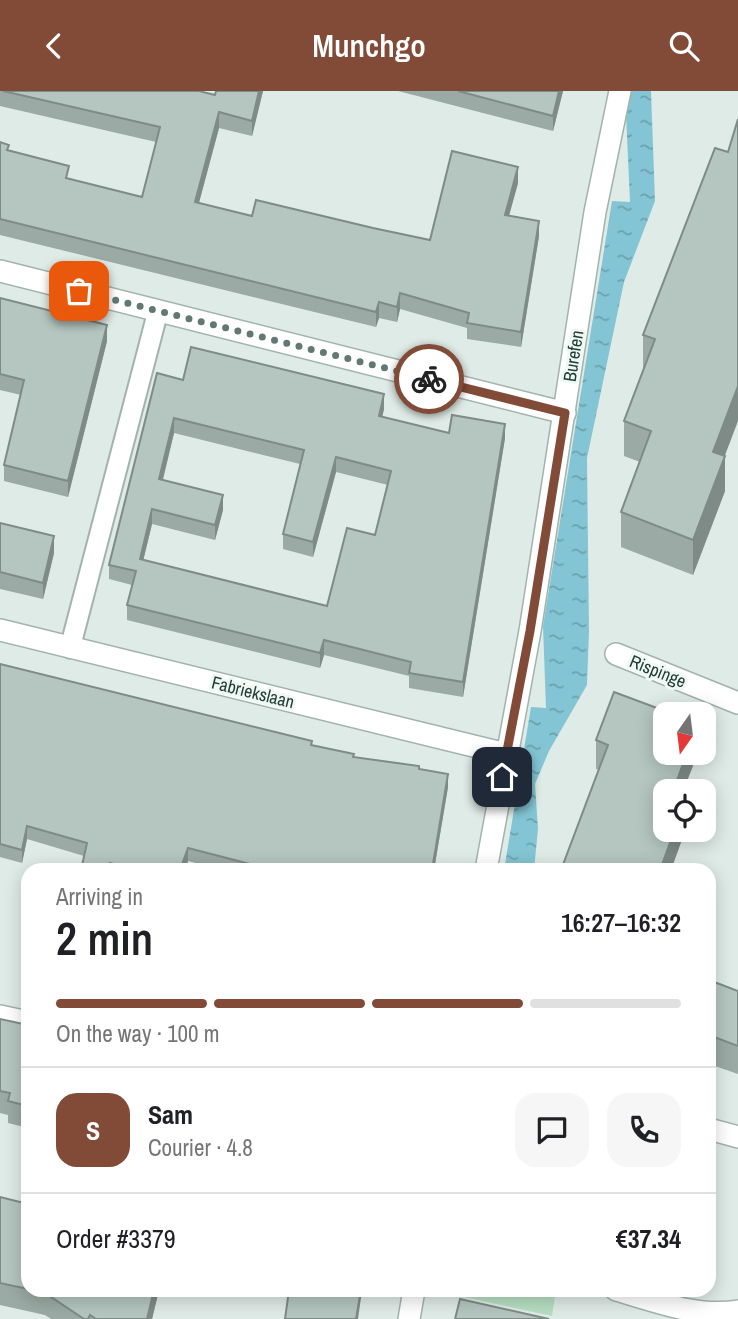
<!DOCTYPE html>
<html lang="en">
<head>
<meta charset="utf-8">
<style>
  body { margin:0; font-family:"Archivo Narrow",sans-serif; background:#f6f6f6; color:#202124; height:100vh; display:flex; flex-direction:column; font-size:26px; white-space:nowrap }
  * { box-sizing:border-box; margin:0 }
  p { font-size:23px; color:#757577 }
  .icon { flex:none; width:38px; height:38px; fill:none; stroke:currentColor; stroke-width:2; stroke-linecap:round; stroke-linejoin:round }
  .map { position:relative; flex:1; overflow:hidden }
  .drawer { position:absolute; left:21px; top:772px; width:695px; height:434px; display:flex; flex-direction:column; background:#fff; border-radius:21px; box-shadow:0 4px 18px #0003 }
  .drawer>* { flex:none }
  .needle { width:46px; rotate:194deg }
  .buttons { position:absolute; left:653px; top:611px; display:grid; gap:14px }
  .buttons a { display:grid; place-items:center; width:63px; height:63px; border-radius:14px; background:#fff; box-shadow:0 4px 18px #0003; font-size:35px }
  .pin { position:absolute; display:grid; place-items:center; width:60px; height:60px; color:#fff; margin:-30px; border-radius:14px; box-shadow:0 4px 10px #0006 }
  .courier { position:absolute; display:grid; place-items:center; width:70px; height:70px; margin:-35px; border:5px solid #824b37; border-radius:50%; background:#fff; color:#222; box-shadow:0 2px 9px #0007 }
  .headline em { font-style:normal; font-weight:600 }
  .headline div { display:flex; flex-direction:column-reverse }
  .headline { display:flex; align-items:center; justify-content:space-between; height:119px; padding:0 35px }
  h1 { font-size:46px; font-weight:600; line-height:52px }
  .bar { display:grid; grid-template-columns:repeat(4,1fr); gap:10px 7px; align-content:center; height:84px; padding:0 35px }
  .bar i { height:9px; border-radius:5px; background:#e0e0e0 }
  .bar .active { background:#824b37 }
  .bar p { grid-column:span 4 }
  .line { display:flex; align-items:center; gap:18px; padding:0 35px; border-top:2px solid #e0e0e0 }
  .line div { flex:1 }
  .round { display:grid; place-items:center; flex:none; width:74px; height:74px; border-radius:21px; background:#f6f6f6 }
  header { display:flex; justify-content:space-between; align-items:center; height:91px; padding:0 35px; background:#824b37; color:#fff; font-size:32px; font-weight:600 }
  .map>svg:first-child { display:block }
</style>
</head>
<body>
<header><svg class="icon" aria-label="back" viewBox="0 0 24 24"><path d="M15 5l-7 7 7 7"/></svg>Munchgo<svg class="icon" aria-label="search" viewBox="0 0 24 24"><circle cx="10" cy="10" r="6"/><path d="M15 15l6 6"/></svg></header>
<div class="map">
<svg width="738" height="1228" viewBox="0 0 738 1228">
  <defs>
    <pattern id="water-ripples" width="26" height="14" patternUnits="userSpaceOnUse" patternTransform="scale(1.75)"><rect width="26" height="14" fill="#83c5d4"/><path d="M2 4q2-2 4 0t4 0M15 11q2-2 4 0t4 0" fill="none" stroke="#6ba1ad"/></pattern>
  </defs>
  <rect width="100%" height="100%" fill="#dfebe6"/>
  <polygon fill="#b6dec2" points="432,1199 556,1199 552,1225"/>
  <polygon fill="url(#water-ripples)" points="632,0 651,0 655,110 624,191 587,367 589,540 587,594 549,660 535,693 538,738 534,779 504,779 531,616 546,617 543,535 612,110 630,111 626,23"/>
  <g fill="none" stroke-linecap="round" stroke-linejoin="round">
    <defs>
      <polyline id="service" points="70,557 158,220"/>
      <g id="minor">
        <polyline points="0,180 565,322"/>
        <polyline points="0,539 506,663"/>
        <polyline points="616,563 738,612"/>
        <polyline points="486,779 530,540 595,121 620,0"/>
        <polyline points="0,925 28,931"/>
        <polyline points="709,1038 738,1046"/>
        <path d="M616 1199C655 1210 697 1227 738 1220"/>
        <polyline points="409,1228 414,1199"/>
      </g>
    </defs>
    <use href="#service" stroke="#a2b3ad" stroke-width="23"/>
    <use href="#minor" stroke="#a2b3ad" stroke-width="24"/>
    <use href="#service" stroke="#fff" stroke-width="19"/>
    <use href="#minor" stroke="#fff" stroke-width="21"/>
  </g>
  <g fill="#9baaa4" fill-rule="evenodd">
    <polygon points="0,0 199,0 215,4 263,0 252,45 219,37 199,112 252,125 373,137 430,149 518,92 509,124 539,145 521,256 467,248 467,237 400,218 397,231 379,227 376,236 0,144 0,51 9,60 69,88 142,106 156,51 0,15"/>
    <polygon points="398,0 563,0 553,40"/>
    <polygon points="715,57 725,400 693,484 621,456 621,421 640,371 624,365 624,330 643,279 643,244"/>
    <polygon points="0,207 107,250 68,406 4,390 4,374 21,304 0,299"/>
    <path d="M183 289 384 318 382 326 449 342 505 347 463 606 409 597V585L324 564 320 577 127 529V514L132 494 109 488V474ZM174 342 300 373 283 443V458L313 466 336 381 388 394 375 444 327 515 143 469 152 433 215 449 223 419 163 389Z"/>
    <polygon points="0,432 54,462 43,508 0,498"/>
    <polygon points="0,573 312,654 354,666 419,678 448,696 434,779 222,779 188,770 185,779 81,779 84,765 27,748 22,772 0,766"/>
    <polygon points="596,649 665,662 698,662 685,695 691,700 596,678"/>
    <polygon points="709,889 738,900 738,983 709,973"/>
    <polygon points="0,928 28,934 28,1037 8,1032 8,1024 0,1022"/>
    <polygon points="0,1106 28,1113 28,1199 159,1199 152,1228 51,1228 45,1224 0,1214"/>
  </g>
  <g fill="#7e8b86">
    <polygon points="259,0 263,0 252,45 252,30"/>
    <polygon points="559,0 563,0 553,40 553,25"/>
    <polygon points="219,21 219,37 195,126 195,111"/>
    <polygon points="518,76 518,92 505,139 505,124"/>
    <polygon points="539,130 539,145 521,256 521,241"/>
    <polygon points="400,202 400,218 397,231 397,216"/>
    <polygon points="379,211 379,227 376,236 376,221"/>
    <polygon points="107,234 107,250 68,406 68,390"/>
    <polygon points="738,295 738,330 713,396 713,361"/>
    <polygon points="384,303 384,318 379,340 379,325"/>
    <polygon points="174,327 174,342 159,403 159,388"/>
    <polygon points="505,333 505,347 463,606 463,591"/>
    <polygon points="725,365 725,400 693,484 693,449"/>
    <polygon points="336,366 336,381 313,466 313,451"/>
    <polygon points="223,404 223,419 215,449 215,434"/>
    <polygon points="152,418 152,433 140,483 140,468"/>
    <polygon points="54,445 54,462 43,508 43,492"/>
    <polygon points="324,549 324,564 320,577 320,562"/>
    <polygon points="687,662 698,662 683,700 676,692"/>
    <polygon points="448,683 448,696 434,779 432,779"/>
    <polygon points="27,735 27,748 22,772 22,759"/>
    <polygon points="675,738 686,738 671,779 660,779"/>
    <polygon points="188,757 188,770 185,779 180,779"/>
    <polygon points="154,1199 159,1199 152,1228 147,1228"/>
    <polygon points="361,1199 362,1199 358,1228 356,1228"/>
  </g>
  <g fill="#b4c6bf" stroke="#7e8b86" stroke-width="2" fill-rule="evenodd">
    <polygon points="3,0 199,0 215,4 216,0 259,0 252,30 219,21 195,111 252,125 256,109 373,137 430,149 452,60 518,76 505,124 539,130 521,241 467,232 469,222 400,202 397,216 379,211 376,221 0,128 0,51 9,54 7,59 69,75 66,87 142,106 160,36"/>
    <polygon points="458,0 559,0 553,25"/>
    <polygon points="738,28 738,295 713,361 725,365 693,449 621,421 651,340 624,330 655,248 643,244 715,57 728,61"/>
    <polygon points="0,207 107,234 68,390 4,374 24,289 0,283"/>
    <path d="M191 256 384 303 379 325 449 342 452 324 505 333 463 591 409 582 411 571 324 549 320 562 127 514 136 480 109 474 157 282 183 289ZM174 327 304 359 283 443 313 451 336 366 391 380 375 444 347 437 327 515 140 468 152 418 215 434 223 404 159 388Z"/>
    <polygon points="0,432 54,445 43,492 0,481"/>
    <polygon points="0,573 312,650 311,654 354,663 353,666 419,675 419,678 448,683 432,779 273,779 188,757 180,779 135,779 110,772 108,779 81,779 87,752 27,735 22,759 0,753"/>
    <polygon points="614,601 673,623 665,623 665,662 687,662 676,692 691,697 690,700 665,700 665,738 675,738 660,779 561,779 608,654 596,649"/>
    <polygon points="709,889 738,900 738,955 709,944"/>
    <polygon points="0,928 28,934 28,1015 8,1010 10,1002 0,1000"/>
    <polygon points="0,1106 28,1113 28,1198 0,1192"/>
    <polygon points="31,1199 154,1199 147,1228 96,1228 90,1224 88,1228 84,1228 45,1202"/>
    <polygon points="289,1199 361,1199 356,1228 285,1228"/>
    <polygon points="460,1208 549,1228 455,1228"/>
  </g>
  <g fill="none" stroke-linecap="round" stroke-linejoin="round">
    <polyline stroke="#627973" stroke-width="7" stroke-dasharray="0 12.6" points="79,200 429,288"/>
    <polyline stroke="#824b37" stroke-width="9" points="429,288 565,322 530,540 502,686"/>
  </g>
  <g text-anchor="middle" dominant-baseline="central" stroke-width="6" stroke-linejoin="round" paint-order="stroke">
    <g font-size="18" fill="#1f3c35" stroke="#f0f8f4">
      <text transform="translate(573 265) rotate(-81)">Burefen</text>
      <text transform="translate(658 580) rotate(22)">Rispinge</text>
      <text transform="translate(253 601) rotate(14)">Fabriekslaan</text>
    </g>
  </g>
</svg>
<div class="buttons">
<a><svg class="needle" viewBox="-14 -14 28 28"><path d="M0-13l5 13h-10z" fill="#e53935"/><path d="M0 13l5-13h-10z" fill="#757577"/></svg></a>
<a><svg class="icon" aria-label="locate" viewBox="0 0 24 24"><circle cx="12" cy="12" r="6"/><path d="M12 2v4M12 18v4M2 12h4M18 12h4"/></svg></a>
</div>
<div class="pin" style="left:79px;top:200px;background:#ea580c"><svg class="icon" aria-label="bag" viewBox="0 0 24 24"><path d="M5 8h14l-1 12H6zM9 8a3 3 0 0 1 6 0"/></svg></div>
<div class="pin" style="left:502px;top:686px;background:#1f2937"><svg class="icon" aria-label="home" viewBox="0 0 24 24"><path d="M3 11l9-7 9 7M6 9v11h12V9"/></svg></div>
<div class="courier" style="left:429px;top:288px"><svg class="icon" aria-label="bike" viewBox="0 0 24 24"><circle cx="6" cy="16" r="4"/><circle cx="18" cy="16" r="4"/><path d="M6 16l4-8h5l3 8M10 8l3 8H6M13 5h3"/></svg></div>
<section class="drawer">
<div class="headline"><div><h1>2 min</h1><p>Arriving in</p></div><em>16:27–16:32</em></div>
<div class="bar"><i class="active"></i><i class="active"></i><i class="active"></i><i></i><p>On the way · 100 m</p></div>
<div class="line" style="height:126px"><b class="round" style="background:#824b37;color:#fff">S</b><div><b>Sam</b><p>Courier · 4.8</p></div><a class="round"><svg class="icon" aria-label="chat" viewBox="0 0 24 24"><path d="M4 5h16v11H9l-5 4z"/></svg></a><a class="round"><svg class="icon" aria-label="phone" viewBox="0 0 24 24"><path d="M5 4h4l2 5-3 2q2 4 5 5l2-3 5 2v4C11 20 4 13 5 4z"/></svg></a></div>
<div class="line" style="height:91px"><div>Order #3379</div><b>€37.34</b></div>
</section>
</div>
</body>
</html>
